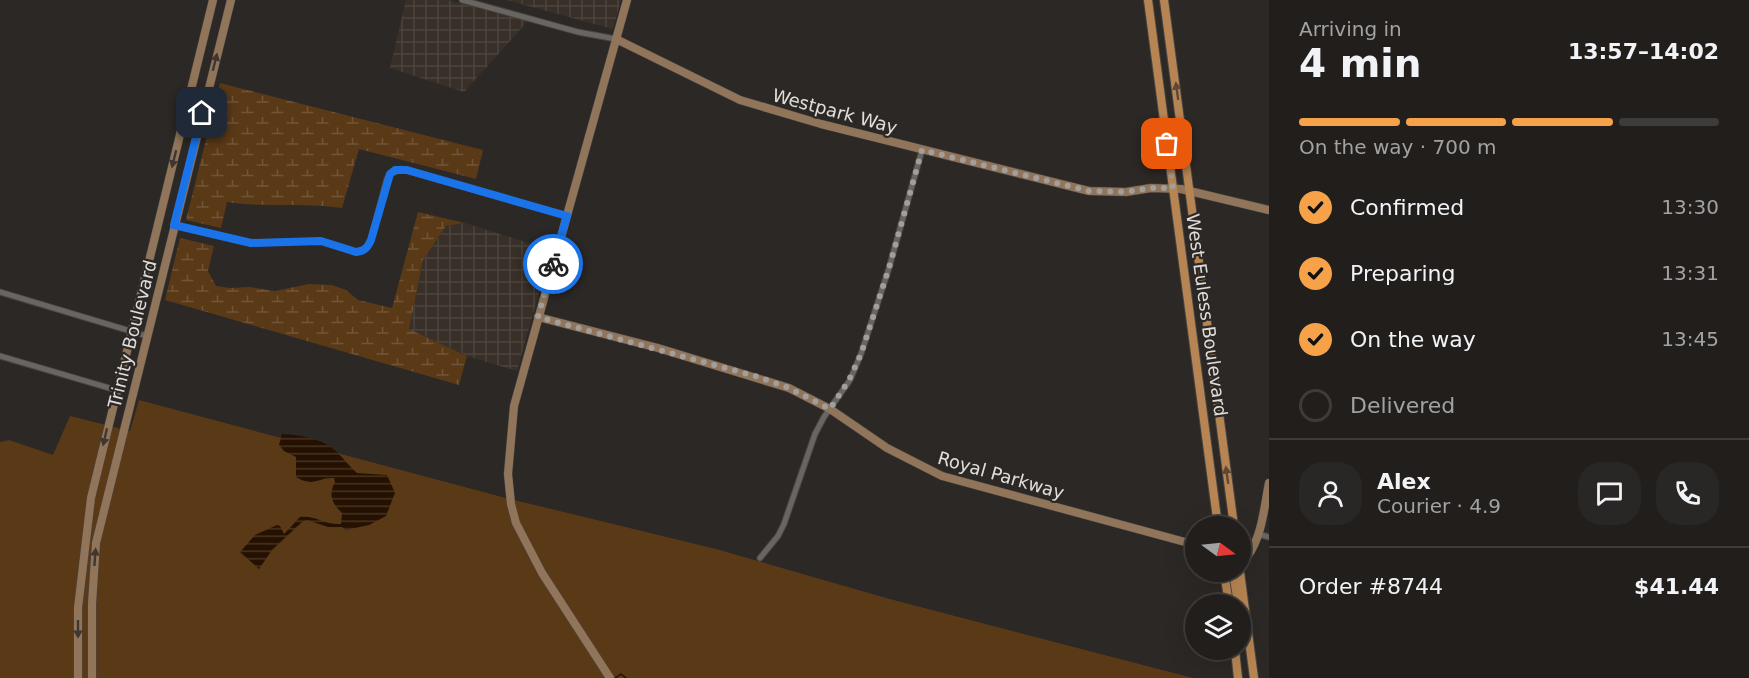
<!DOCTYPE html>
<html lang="en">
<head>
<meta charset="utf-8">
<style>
  body { margin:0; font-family:"DejaVu Sans",sans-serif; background:#292725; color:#f1f3f6; height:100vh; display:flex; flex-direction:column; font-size:22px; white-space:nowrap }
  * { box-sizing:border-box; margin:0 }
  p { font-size:20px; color:#a2a2a3 }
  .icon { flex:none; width:33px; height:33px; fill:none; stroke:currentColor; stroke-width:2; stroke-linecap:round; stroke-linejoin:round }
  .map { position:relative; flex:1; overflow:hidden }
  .sheet { display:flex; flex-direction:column; background:#211e1c; width:480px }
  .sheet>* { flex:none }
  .needle { width:39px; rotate:105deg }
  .buttons { position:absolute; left:1185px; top:516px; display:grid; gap:12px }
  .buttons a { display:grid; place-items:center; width:66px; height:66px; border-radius:50%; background:#211e1c; box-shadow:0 6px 24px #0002,0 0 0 2px #3e3c3b; font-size:30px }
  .pin { position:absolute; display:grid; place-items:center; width:51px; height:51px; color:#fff; margin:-26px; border-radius:12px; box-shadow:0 3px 9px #0006 }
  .courier { position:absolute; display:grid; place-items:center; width:60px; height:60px; margin:-30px; border:4px solid #1a73e8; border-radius:50%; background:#fff; color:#222; box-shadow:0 2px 8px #0007 }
  .headline em { font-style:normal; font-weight:700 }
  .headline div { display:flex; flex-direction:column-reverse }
  .headline { display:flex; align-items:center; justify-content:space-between; height:102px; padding:0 30px }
  h1 { font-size:39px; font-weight:700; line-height:45px }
  .bar { display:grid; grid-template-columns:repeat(4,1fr); gap:9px 6px; align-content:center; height:72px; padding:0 30px }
  .bar i { height:8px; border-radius:4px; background:#3e3c3b }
  .bar .selected { background:#f7a149 }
  .bar p { grid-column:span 4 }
  .line { display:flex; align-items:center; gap:15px; padding:0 30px; border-top:2px solid #3e3c3b }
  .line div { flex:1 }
  .round { display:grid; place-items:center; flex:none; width:63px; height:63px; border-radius:24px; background:#292725 }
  ol { padding:0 30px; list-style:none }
  li { display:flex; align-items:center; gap:18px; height:66px }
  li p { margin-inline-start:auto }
  li .icon { padding:6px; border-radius:50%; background:#f7a149; color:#111; stroke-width:4 }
  li:last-child { color:#a2a2a3 }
  li i { width:33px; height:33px; border:3px solid #3e3c3b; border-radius:50% }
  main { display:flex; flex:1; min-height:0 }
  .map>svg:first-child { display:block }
</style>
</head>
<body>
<main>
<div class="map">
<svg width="1269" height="678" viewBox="0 0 1269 678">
  <defs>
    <pattern id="industrial-grid" width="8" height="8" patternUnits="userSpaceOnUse" patternTransform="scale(1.5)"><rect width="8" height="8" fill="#383028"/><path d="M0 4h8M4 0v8" fill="none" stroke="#4b443c"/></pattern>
    <pattern id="wetland-marsh" width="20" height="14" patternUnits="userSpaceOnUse" patternTransform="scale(1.5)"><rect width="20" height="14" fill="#5a3917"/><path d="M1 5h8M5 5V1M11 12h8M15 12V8" fill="none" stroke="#715538"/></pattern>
    <pattern id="water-rules" width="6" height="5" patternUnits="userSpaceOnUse" patternTransform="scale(1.5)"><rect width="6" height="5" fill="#261100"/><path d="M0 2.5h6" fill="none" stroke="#453325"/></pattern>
  </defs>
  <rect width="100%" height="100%" fill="#2c2825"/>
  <g fill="url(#industrial-grid)">
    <polygon points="406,0 448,0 528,21 464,92 390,68"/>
    <polygon points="506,0 621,0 613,29"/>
    <polygon points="465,223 551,250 517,371 467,356 409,329 423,260 446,226"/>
  </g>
  <polygon fill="#5a3917" points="139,400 502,497 716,549 886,598 1193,678 0,678 0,442 9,440 53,455 70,416 130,431"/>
  <g fill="url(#wetland-marsh)">
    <path d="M220 83 483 150 476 179 359 149 342 208C304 202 265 208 227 202L221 228 186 220Z"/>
    <polygon points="418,212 465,223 446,226 423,260 409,329 467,356 459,385 165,300 180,238 214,246 208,271 216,286 230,288 250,287 275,291 309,284 332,285 346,290 358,300 392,308"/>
  </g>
  <path fill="url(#water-rules)" d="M282 434C301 435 322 438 337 452 344 459 350 467 357 473L387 475 395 493 386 516 369 525 346 530 342 527H328L307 520 302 522 272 550 259 569 240 552 255 535 277 525 280 526 284 534 300 517C316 515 324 525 341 524L342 513C332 503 328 495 335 482L334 478C318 477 314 488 296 477V457L284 451 279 445Z"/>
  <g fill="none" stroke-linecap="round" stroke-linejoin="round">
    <polyline stroke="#261100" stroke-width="1.5" points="615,678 621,674 626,678"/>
    <defs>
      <g id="street">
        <polyline points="462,0 578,32 616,39"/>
        <path d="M174 225 251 243 321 241 356 252C365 251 367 247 371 240L387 179 390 174 401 169 567 216"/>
        <polyline points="0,292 147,336"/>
        <polyline points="0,356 116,390"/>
        <polyline points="1258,534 1269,537"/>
        <polyline points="760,558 778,536 784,524 815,434 824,417 850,380 861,354 889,268 922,150"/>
      </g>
      <g id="secondary">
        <polyline points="616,39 740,100 821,124 1089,191 1126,192 1151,188 1181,189 1269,210"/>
        <polyline points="538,317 658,348 789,388 830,409 887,448 942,476 1196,545"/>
        <path d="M1240 557H1247C1262 537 1264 508 1269 483"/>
        <polyline points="78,678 78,608 91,498 213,0"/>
        <polyline points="92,678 92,604 96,543 231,0"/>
        <polyline points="610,678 542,573 516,523 511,504 508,474 514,406 627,0"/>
      </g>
      <g id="primary">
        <polyline points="1148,0 1218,526"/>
        <polyline points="1164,0 1234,526"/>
        <polyline points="1224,572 1229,604"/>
        <polyline points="1233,572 1238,604"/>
        <polyline points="1240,572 1254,678"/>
        <polyline points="1235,650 1238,678"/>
      </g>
    </defs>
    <use href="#street" stroke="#4a4643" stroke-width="7"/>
    <use href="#secondary" stroke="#4a4643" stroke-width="9"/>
    <use href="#primary" stroke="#4a4643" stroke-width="10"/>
    <use href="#street" stroke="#696561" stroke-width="5"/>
    <use href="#secondary" stroke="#90755a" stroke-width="8"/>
    <use href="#primary" stroke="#b78553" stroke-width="8"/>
  </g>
  <defs><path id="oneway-solid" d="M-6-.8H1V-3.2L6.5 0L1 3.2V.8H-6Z" transform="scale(1.5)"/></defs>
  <g fill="#403730">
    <use href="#oneway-solid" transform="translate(215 62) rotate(-76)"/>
    <use href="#oneway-solid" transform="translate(174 159) rotate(104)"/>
    <use href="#oneway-solid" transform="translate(105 437) rotate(103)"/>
    <use href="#oneway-solid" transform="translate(95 557) rotate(-86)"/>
    <use href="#oneway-solid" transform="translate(78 629) rotate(90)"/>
  </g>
  <g fill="#5d4935">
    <use href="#oneway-solid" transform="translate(1177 91) rotate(-98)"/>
    <use href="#oneway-solid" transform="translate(1227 475) rotate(-98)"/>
  </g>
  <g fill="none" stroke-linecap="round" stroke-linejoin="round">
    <polyline stroke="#a19e9b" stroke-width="6" stroke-dasharray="0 10.8" points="553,264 538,317 755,376 789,388 830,409 849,380 861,354 889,268 922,150 1089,191 1126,192 1151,188 1173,188 1167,144"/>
    <path stroke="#1a73e8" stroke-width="8" d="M202 113 174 225 251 243 321 241 356 252C365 251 368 247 371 240L390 174 395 170H407L567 216 553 264"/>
  </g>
  <g text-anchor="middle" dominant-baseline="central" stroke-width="4.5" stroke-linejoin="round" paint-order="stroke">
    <g font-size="18" fill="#e0dedb" stroke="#2c2825">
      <text transform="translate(835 111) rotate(15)">Westpark Way</text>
      <text transform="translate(1207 315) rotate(82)">West Euless Boulevard</text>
      <text transform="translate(132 334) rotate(-76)">Trinity Boulevard</text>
      <text transform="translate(1001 475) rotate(16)">Royal Parkway</text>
    </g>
  </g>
</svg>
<div class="buttons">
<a><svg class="needle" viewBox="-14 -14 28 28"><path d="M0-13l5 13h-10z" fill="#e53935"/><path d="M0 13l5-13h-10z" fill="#a2a2a3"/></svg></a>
<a><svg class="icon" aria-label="layers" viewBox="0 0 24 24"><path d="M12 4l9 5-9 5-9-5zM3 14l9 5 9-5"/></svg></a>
</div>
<div class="pin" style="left:1167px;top:144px;background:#ea580c"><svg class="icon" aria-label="bag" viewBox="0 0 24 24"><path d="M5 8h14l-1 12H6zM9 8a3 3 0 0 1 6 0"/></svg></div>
<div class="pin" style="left:202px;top:113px;background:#1f2937"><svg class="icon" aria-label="home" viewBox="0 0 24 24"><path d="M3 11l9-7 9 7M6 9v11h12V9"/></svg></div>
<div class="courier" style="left:553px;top:264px"><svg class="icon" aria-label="bike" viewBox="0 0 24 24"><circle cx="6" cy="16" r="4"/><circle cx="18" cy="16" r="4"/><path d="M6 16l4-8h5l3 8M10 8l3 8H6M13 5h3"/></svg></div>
</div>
<section class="sheet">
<div class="headline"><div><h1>4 min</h1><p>Arriving in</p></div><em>13:57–14:02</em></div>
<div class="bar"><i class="selected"></i><i class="selected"></i><i class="selected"></i><i></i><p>On the way · 700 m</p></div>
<ol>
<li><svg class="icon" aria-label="check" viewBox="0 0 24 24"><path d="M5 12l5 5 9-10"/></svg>Confirmed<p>13:30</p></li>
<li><svg class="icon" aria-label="check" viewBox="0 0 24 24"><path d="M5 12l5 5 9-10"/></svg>Preparing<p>13:31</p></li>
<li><svg class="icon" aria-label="check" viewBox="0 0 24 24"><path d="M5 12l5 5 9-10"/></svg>On the way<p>13:45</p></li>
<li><i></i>Delivered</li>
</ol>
<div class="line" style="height:108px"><a class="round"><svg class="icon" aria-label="person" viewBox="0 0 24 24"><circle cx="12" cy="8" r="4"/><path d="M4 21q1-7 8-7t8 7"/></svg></a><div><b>Alex</b><p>Courier · 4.9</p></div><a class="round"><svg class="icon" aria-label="chat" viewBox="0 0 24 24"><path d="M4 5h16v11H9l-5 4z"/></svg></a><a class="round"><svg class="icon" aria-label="phone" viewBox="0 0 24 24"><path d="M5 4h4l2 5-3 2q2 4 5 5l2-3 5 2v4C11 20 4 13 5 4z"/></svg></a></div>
<div class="line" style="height:78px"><div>Order #8744</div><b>$41.44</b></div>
</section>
</main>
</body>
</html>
